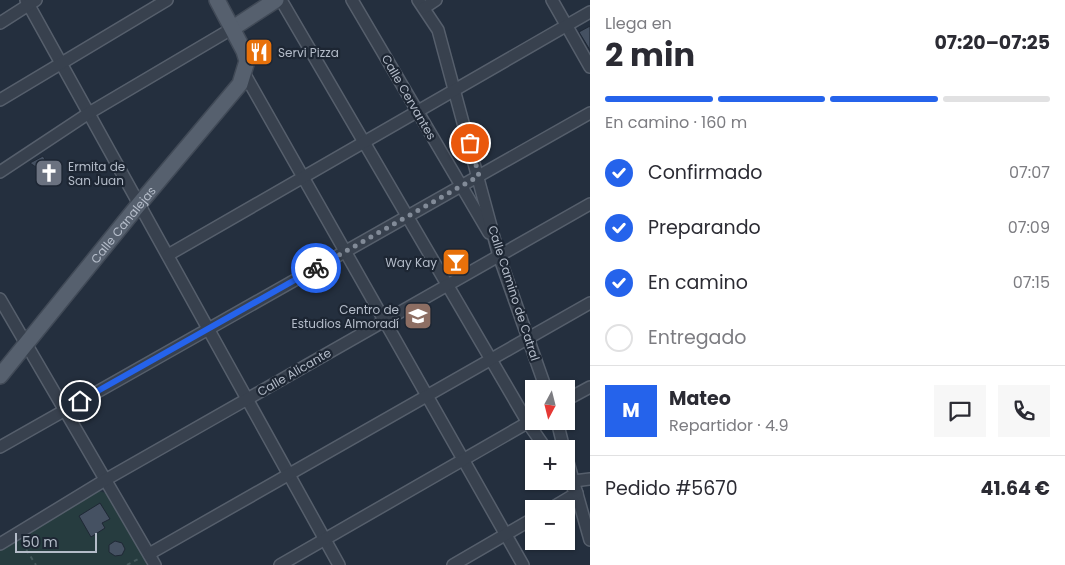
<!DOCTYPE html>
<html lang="es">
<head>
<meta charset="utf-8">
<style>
  body { margin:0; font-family:Poppins,sans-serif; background:#f7f7f7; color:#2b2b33; height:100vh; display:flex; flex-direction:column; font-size:19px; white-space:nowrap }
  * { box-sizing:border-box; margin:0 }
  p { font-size:16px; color:#7c7c81 }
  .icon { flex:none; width:28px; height:28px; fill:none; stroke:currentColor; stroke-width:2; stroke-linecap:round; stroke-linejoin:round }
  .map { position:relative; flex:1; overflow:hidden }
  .panel { display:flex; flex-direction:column; background:#fff; width:475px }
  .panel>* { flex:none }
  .needle { width:32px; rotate:187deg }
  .buttons { position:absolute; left:525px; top:380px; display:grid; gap:10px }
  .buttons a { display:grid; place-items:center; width:50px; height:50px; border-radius:0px; background:#fff; box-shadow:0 1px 4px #0004; font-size:25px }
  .scale { position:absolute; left:15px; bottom:12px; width:82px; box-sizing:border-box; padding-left:5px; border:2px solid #b4bcc9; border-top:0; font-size:14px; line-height:18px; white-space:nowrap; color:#b4bcc9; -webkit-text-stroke:4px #1d2633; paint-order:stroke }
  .pin { position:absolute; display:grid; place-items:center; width:42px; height:42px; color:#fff; margin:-21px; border:2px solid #fff; border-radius:50%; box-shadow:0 1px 5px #0007 }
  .courier { position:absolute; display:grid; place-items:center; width:50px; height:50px; margin:-25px; border:4px solid #2563eb; border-radius:50%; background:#fff; color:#222; box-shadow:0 1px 6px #0007 }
  .summary em { font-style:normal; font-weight:700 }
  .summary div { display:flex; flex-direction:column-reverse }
  .summary { display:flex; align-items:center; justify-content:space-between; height:85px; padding:0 15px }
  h1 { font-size:32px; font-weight:700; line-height:38px }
  .bar { display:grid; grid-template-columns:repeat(4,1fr); gap:8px 5px; align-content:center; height:60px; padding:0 15px }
  .bar i { height:6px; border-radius:4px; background:#e1e1e2 }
  .bar .active { background:#2563eb }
  .bar p { grid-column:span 4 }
  .line { display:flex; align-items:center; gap:12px; padding:0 15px; border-top:1px solid #e1e1e2 }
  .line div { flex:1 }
  .round { display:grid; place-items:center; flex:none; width:52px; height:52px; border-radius:0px; background:#f7f7f7 }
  ol { padding:0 15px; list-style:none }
  li { display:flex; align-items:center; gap:15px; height:55px }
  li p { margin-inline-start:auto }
  li .icon { padding:5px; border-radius:50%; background:#2563eb; color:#fff; stroke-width:4 }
  li:last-child { color:#7c7c81 }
  li i { width:28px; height:28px; border:2px solid #e1e1e2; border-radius:50% }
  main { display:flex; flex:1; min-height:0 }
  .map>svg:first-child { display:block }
</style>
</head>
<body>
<main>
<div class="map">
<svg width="590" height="565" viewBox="0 0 590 565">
  <rect width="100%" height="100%" fill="#242f3e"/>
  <polygon fill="#263c3f" points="99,491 106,493 148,565 0,565 0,549"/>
  <g fill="#455162" stroke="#1f2835">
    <polygon points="590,26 590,50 579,32"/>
    <polygon points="43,156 59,183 30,163"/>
    <polygon points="100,503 110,519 102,523 105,528 91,537 79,516"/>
    <polygon points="115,541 122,543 125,549 122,555 115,556 109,552 109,545"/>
  </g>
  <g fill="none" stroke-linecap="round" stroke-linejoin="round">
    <defs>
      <g id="minor">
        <polyline points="26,0 339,565"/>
        <polyline points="281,0 528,423 546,449"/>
        <polyline points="352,0 489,233"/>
        <polyline points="418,0 438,30 499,256 546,389"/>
        <polyline points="552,0 590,67"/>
        <polyline points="424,8 436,0"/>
        <polyline points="0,23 36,0"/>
        <polyline points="244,73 523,565"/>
        <polyline points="0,100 167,0"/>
        <polyline points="0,172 89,113 233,28"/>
        <polyline points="168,255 590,12"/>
        <polyline points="0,299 155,565"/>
        <polyline points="566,400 590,387"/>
        <polyline points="557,421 564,449"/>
        <polyline points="0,447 590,113"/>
        <polyline points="566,455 590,540"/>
        <polyline points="574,481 590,479"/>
        <polyline points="550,509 577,493 573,488"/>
        <polyline points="0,544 105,480 590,204"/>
        <polyline points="149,554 590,303"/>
        <polyline points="280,565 534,419"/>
        <polyline points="453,565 534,518"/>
      </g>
      <g id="major">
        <polyline points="233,28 276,0"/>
        <path id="s1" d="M0 376 140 203 240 84 247 61 244 51 217 0"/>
      </g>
    </defs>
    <use href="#minor" stroke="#565f6c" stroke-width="14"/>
    <use href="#major" stroke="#414a57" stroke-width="18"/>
    <g stroke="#44595c" stroke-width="2" stroke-dasharray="4 4" stroke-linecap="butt">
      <polyline points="22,543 36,565"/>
      <polyline points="127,565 138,559"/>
    </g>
    <use href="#minor" stroke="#38414e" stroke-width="11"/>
    <use href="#major" stroke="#56606e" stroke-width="15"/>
  </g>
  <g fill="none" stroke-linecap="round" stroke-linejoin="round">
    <polyline stroke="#828b98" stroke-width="5" stroke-dasharray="0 9" points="316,268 479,176 470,143"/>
    <polyline stroke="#2563eb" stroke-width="6" points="80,401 316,268"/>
  </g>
  <defs>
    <symbol id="restaurant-square" viewBox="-11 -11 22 22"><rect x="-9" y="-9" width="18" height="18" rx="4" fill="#e8710a" stroke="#1d2633"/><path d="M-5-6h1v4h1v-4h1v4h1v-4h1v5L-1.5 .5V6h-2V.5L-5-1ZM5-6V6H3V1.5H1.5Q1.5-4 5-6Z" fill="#fff"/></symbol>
    <symbol id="church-square" viewBox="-11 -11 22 22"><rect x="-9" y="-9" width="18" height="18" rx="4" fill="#6b7280" stroke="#1d2633"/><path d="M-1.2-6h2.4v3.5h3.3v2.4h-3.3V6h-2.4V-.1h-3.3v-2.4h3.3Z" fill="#fff"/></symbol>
    <symbol id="bar-square" viewBox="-11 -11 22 22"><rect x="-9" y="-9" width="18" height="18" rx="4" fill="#e8710a" stroke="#1d2633"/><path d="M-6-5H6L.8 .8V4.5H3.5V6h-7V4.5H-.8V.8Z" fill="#fff"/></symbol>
    <symbol id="school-square" viewBox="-11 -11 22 22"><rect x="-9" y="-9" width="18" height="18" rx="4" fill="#8d6e63" stroke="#1d2633"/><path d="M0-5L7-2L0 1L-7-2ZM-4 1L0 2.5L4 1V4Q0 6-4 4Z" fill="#fff"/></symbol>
  </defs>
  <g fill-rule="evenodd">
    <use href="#restaurant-square" x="243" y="36" width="32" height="32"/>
    <use href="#church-square" x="33" y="157" width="32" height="32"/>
    <use href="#bar-square" x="440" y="246" width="32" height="32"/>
    <use href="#school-square" x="402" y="300" width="32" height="32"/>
  </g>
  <g text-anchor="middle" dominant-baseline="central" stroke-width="4.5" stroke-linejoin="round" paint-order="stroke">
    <g font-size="12" fill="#b4bcc9" stroke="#1d2633" text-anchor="start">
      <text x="278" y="52">Servi Pizza</text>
      <text x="68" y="166">Ermita de<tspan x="68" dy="14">San Juan</tspan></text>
      <text x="437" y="262" text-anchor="end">Way Kay</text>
      <text x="399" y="309" text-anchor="end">Centro de<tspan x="399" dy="14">Estudios Almoradí</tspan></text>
    </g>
    <g font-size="12" fill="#b4bcc9" stroke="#1d2633">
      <text transform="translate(409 97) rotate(60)">Calle Cervantes</text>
      <text stroke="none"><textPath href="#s1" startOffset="195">Calle Canalejas</textPath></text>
      <text transform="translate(514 293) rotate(72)">Calle Camino de Catral</text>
      <text transform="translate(294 372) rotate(-30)">Calle Alicante</text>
    </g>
  </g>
</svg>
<div class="buttons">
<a><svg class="needle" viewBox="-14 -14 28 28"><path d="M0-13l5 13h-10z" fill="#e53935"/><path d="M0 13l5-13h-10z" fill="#7c7c81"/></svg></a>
<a>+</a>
<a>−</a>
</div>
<div class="scale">50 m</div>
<div class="pin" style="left:470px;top:143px;background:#ea580c"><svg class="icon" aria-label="bag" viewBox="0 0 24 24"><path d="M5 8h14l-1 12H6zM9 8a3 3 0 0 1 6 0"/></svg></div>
<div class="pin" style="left:80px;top:401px;background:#1f2937"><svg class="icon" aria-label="home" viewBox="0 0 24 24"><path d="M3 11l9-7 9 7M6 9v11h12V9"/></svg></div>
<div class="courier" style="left:316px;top:268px"><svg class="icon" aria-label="bike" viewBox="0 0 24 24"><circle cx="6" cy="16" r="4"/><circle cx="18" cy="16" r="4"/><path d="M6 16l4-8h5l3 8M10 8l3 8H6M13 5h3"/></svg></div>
</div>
<section class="panel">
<div class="summary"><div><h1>2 min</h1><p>Llega en</p></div><em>07:20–07:25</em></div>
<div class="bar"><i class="active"></i><i class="active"></i><i class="active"></i><i></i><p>En camino · 160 m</p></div>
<ol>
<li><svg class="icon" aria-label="check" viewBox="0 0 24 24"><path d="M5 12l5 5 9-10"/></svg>Confirmado<p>07:07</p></li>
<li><svg class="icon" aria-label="check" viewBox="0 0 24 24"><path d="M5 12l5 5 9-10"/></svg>Preparando<p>07:09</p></li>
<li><svg class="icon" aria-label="check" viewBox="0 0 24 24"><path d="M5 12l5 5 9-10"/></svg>En camino<p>07:15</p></li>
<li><i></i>Entregado</li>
</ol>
<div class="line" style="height:90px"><b class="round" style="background:#2563eb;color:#fff">M</b><div><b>Mateo</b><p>Repartidor · 4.9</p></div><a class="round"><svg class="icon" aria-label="chat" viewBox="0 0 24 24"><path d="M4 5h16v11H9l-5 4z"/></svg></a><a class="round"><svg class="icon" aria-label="phone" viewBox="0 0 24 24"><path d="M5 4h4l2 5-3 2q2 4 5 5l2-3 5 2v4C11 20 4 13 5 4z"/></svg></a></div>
<div class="line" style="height:65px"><div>Pedido #5670</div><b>41.64 €</b></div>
</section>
</main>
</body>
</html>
